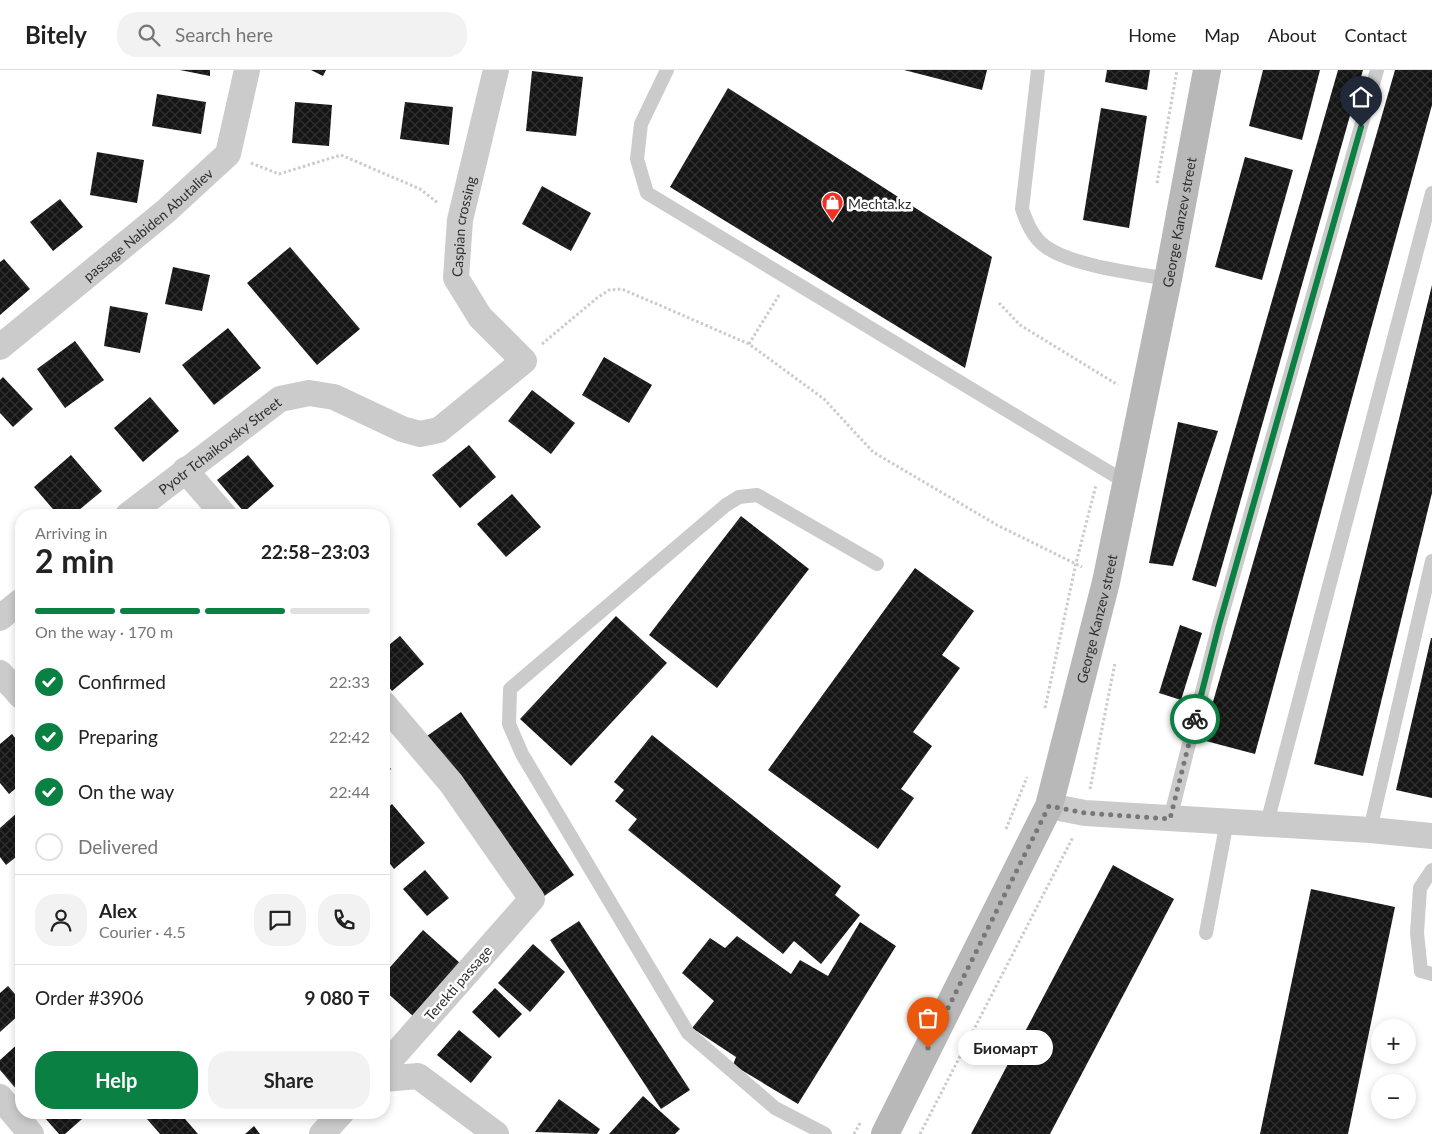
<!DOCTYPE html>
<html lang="en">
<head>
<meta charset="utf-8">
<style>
  body { margin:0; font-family:Lato,sans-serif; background:#f2f2f2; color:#222; height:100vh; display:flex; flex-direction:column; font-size:19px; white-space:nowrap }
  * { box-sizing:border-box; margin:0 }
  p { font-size:16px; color:#767676 }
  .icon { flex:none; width:28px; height:28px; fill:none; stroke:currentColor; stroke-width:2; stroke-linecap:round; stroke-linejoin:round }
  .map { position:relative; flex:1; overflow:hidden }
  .drawer { position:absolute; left:15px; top:439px; width:375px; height:610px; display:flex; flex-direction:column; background:#fff; border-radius:20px; box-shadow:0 2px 8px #0003 }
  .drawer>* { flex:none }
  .fabs { position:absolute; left:1371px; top:949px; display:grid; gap:10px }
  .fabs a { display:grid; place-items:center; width:45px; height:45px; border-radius:50%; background:#fff; box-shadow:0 2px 8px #0003; font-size:25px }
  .pin { position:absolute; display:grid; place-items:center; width:42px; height:42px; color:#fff; margin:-51px -21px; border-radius:50% 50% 50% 0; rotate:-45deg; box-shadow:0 0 5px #0007 }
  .pin .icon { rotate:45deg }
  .courier { position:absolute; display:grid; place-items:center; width:50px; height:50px; margin:-25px; border:4px solid #0b8043; border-radius:50%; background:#fff; color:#222; box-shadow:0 1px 6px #0007 }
  .bubble { position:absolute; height:35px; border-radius:18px; background:#fff; box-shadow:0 2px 8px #0003; font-size:16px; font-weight:700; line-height:35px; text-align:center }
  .head em { font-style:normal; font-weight:700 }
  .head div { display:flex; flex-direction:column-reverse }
  .head { display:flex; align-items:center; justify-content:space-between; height:85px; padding:0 20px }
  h1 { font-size:32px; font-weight:700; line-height:38px }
  .bar { display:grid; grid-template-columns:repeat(4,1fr); gap:8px 5px; align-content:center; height:60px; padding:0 20px }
  .bar i { height:6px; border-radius:4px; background:#e0e0e0 }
  .bar .current { background:#0b8043 }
  .bar p { grid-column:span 4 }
  .line { display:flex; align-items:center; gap:12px; padding:0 20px; border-top:1px solid #e0e0e0 }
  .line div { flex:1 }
  .round { display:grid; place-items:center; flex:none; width:52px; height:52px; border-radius:20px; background:#f2f2f2 }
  ol { padding:0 20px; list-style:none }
  li { display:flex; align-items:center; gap:15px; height:55px }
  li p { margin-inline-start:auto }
  li .icon { padding:5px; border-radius:50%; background:#0b8043; color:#fff; stroke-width:4 }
  li:last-child { color:#767676 }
  li i { width:28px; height:28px; border:2px solid #e0e0e0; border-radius:50% }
  .primary-button { display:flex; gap:10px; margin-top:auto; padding:10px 20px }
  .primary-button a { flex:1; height:58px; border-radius:20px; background:#0b8043; color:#fff; font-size:20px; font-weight:700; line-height:58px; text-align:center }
  .primary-button a+a { background:#f2f2f2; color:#222 }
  header { display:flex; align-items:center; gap:30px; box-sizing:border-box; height:70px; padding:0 25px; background:#fff; border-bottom:1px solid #e0e0e0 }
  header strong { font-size:24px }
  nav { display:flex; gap:28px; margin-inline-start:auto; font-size:18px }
  .search { width:350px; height:45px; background:#f2f2f2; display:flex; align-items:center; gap:12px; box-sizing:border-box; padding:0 18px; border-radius:20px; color:#767676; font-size:19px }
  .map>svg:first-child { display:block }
</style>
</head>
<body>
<header>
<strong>Bitely</strong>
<div class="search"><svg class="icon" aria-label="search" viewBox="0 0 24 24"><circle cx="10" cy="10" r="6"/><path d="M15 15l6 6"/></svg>Search here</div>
<nav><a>Home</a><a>Map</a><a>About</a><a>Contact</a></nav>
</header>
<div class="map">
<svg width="1432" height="1064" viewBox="0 0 1432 1064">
  <defs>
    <pattern id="building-cross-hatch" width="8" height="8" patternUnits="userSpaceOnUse" patternTransform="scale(1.25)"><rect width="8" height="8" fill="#151515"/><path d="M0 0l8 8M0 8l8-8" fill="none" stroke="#2f2f2f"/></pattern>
  </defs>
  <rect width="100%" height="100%" fill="#fff"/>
  <g fill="url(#building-cross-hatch)">
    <polygon points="180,0 210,0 210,6"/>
    <polygon points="311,0 326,0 323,6"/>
    <polygon points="904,0 987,0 982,20"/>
    <polygon points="1107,0 1150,0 1147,20 1105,12"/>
    <polygon points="1263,0 1320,0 1302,70 1249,56"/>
    <polygon points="1338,0 1363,0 1216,517 1192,510"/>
    <polygon points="1395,0 1432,0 1432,35 1255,684 1202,670"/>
    <polygon points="532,1 583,7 576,66 526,61"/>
    <polygon points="728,18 992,187 965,298 670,117"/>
    <polygon points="157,24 206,32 201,64 152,56"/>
    <polygon points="295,32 332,35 329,76 292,73"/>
    <polygon points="405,32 453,37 449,75 400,69"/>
    <polygon points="1101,38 1147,46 1129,158 1083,150"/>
    <polygon points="97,82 144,90 137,133 90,125"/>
    <polygon points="1245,87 1293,100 1262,210 1215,197"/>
    <polygon points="542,116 591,143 571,181 522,154"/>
    <polygon points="60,129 83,157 53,181 30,152"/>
    <polygon points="290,177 360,259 317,295 247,213"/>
    <polygon points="4,189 30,219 0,245 0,192"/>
    <polygon points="173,197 210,205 202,241 165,234"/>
    <polygon points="1432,215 1432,423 1363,706 1314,694"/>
    <polygon points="110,236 148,243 140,283 104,276"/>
    <polygon points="228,258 261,298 214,335 182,295"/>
    <polygon points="75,271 104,310 65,338 37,299"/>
    <polygon points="604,287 652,315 629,353 582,325"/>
    <polygon points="3,307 33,339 13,357 0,343 0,310"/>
    <polygon points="532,320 575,353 551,384 508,351"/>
    <polygon points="150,327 179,361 143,392 114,358"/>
    <polygon points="1178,352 1218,361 1173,496 1149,493"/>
    <polygon points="469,375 496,407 460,438 432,405"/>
    <polygon points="71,385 102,421 73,445 58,445 34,417"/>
    <polygon points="248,385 274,416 244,442 217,410"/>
    <polygon points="512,424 541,457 506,487 477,454"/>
    <polygon points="741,446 809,499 717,618 649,565"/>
    <polygon points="915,498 974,541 942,585 960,598 913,662 932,676 901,719 914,728 878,779 768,700"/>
    <polygon points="616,546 667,593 571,696 520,649"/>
    <polygon points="1180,555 1202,563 1181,630 1159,623"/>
    <polygon points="400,566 424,594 392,621 384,611 384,579"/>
    <polygon points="1431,568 1432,568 1432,728 1396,720"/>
    <polygon points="461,642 574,805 540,829 427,666"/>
    <polygon points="12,664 21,675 21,714 9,724 0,713 0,674"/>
    <polygon points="652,665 841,816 835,825 860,845 821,894 794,871 783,884 628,760 637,749 615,731 624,720 614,712"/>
    <polygon points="384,691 391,699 384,706"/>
    <polygon points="392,734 425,773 394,799 384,786 384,741"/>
    <polygon points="19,741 21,783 6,795 0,787 0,758"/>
    <polygon points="1113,795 1174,829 1050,1064 971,1064"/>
    <polygon points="425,800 449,828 427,846 403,819"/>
    <polygon points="1311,819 1395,837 1348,1064 1260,1064"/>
    <polygon points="579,851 690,1020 661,1039 550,870"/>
    <polygon points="860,852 896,876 798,1034 733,995 736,987 692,958 714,931 682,903 710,868 725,878 737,866 791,904 800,890 828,906"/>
    <polygon points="423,860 460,893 413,946 384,920 384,904"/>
    <polygon points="533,874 565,902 530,942 498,913"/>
    <polygon points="8,916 21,931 21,943 0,962 0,923"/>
    <polygon points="495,918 522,944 499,968 472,942"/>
    <polygon points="459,960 492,987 471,1013 437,985"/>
    <polygon points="21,971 21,1019 18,1021 0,1000 0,990"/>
    <polygon points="643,1026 680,1059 675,1064 609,1064"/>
    <polygon points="559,1029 600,1059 597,1064 535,1062"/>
    <polygon points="51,1042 90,1042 65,1064 59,1064 45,1048"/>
    <polygon points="154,1042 179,1042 198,1064 160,1064 147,1049"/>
    <polygon points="284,1042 294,1042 288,1047"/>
    <polygon points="254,1056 260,1064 245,1064"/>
  </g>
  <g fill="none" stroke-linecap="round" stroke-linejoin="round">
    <g stroke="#cbcbcb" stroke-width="3" stroke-dasharray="2.5 2.5" stroke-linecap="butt">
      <polyline points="251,93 279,104 341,85 420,119 438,133"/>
      <polyline points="1157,113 1177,0"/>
      <polyline points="999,233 1020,255 1118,315"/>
      <polyline points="542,274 597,228 609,220 622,219 749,274 824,329 873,382 997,455 1082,497"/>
      <polyline points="749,274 779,225"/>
      <polyline points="1045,638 1076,493 1096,415"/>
      <polyline points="1090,719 1115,593"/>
      <polyline points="1006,759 1027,707"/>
      <polyline points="854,1064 860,1053"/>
      <polyline points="920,1064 1073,767"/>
    </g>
    <g stroke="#cbcbcb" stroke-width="14">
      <polyline points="667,0 641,54 637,89 647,123 1127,413"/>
      <path d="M1038 0 1022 139C1027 153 1033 168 1046 177 1073 196 1135 203 1168 209"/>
      <polyline points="1170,749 1219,555 1377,0"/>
      <polyline points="1267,753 1432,123"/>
      <polyline points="1370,760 1432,491"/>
      <polyline points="1432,800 1420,818 1417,863 1421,901 1432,904"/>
      <polyline points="1206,863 1227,751"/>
      <polyline points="825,1064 775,1038 688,963 522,684 509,654 510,619 726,435 739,427 757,425 877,494"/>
    </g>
    <g stroke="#cbcbcb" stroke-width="26">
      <path id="s1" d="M0 277 166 141 228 84 247 0"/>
      <polyline points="185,400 224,445"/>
      <path id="s2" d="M128 445 280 329 309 323 334 327 402 359 420 364 439 360 524 291 480 247 456 208 460 150 496 0"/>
      <polyline points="0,548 21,531"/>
      <polyline points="0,603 21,626"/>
      <polyline points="384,634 451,713 532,829 384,997"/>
      <polyline points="1049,736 1085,743 1370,760 1432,766"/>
      <polyline points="384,1009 418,1006 496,1064"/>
      <polyline points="0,1027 31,1064"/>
      <polyline points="322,1064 342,1042"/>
    </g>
    <path stroke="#b8b8b8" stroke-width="28" id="s3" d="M885 1064 1049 736 1106 512 1168 209 1207 0"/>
  </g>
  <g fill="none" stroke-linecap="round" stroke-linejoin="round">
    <polyline stroke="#777" stroke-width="5" stroke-dasharray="0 9" points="928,978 1049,736 1085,743 1170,749 1195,649"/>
    <polyline stroke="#0b8043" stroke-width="6" points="1195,649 1219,555 1361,57"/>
  </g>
  <defs>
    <symbol id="shop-pin" viewBox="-11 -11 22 30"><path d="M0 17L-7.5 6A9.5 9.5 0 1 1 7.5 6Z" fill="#f13024" stroke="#fff"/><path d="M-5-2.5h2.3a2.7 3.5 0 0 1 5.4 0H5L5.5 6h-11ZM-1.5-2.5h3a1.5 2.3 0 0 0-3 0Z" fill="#fff"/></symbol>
  </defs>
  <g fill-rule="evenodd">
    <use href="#shop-pin" x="820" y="120" width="25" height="34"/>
  </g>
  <g text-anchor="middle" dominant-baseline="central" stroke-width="5" stroke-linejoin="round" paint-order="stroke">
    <g font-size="14" fill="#2e2e2e" stroke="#fff" text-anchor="start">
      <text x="848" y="133">Mechta.kz</text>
    </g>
    <g font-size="14" fill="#2e2e2e" stroke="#fff">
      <text stroke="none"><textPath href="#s3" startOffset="965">George Kanzev street</textPath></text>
      <text stroke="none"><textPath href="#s1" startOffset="192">passage Nabiden Abutaliev</textPath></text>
      <text stroke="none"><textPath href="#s2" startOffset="629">Caspian crossing</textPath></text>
      <text stroke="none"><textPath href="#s2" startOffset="115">Pyotr Tchaikovsky Street</textPath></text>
      <text stroke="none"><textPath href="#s3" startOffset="560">George Kanzev street</textPath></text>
      <text transform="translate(458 913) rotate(-49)">Terekti passage</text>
    </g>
  </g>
</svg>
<div class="fabs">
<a>+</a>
<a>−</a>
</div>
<div class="pin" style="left:928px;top:978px;background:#ea580c"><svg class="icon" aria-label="bag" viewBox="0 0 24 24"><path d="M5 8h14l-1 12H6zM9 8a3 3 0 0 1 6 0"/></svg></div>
<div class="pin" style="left:1361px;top:57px;background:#1f2937"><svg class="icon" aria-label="home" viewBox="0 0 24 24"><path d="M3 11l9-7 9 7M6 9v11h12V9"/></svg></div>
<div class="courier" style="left:1195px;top:649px"><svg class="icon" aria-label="bike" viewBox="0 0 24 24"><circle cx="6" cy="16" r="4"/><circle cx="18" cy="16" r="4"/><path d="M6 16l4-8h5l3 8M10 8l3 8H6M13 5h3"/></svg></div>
<div class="bubble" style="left:958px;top:960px;width:95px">Биомарт</div>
<section class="drawer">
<div class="head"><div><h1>2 min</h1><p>Arriving in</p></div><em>22:58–23:03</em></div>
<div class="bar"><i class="current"></i><i class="current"></i><i class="current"></i><i></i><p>On the way · 170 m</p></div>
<ol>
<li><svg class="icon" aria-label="check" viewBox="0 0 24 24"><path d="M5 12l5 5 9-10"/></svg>Confirmed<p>22:33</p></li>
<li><svg class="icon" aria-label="check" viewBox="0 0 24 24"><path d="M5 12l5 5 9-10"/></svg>Preparing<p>22:42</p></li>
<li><svg class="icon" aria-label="check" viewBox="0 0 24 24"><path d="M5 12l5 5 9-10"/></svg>On the way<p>22:44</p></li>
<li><i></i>Delivered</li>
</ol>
<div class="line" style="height:90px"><a class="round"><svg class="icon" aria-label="person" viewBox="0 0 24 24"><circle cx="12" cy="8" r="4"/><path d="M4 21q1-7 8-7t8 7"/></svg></a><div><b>Alex</b><p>Courier · 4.5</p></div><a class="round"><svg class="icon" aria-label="chat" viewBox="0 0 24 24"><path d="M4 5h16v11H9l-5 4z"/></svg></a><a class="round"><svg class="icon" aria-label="phone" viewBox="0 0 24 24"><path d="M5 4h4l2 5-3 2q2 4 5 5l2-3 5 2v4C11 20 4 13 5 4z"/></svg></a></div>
<div class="line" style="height:65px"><div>Order #3906</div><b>9 080 ₸</b></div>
<div class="primary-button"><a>Help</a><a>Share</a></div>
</section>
</div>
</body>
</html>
